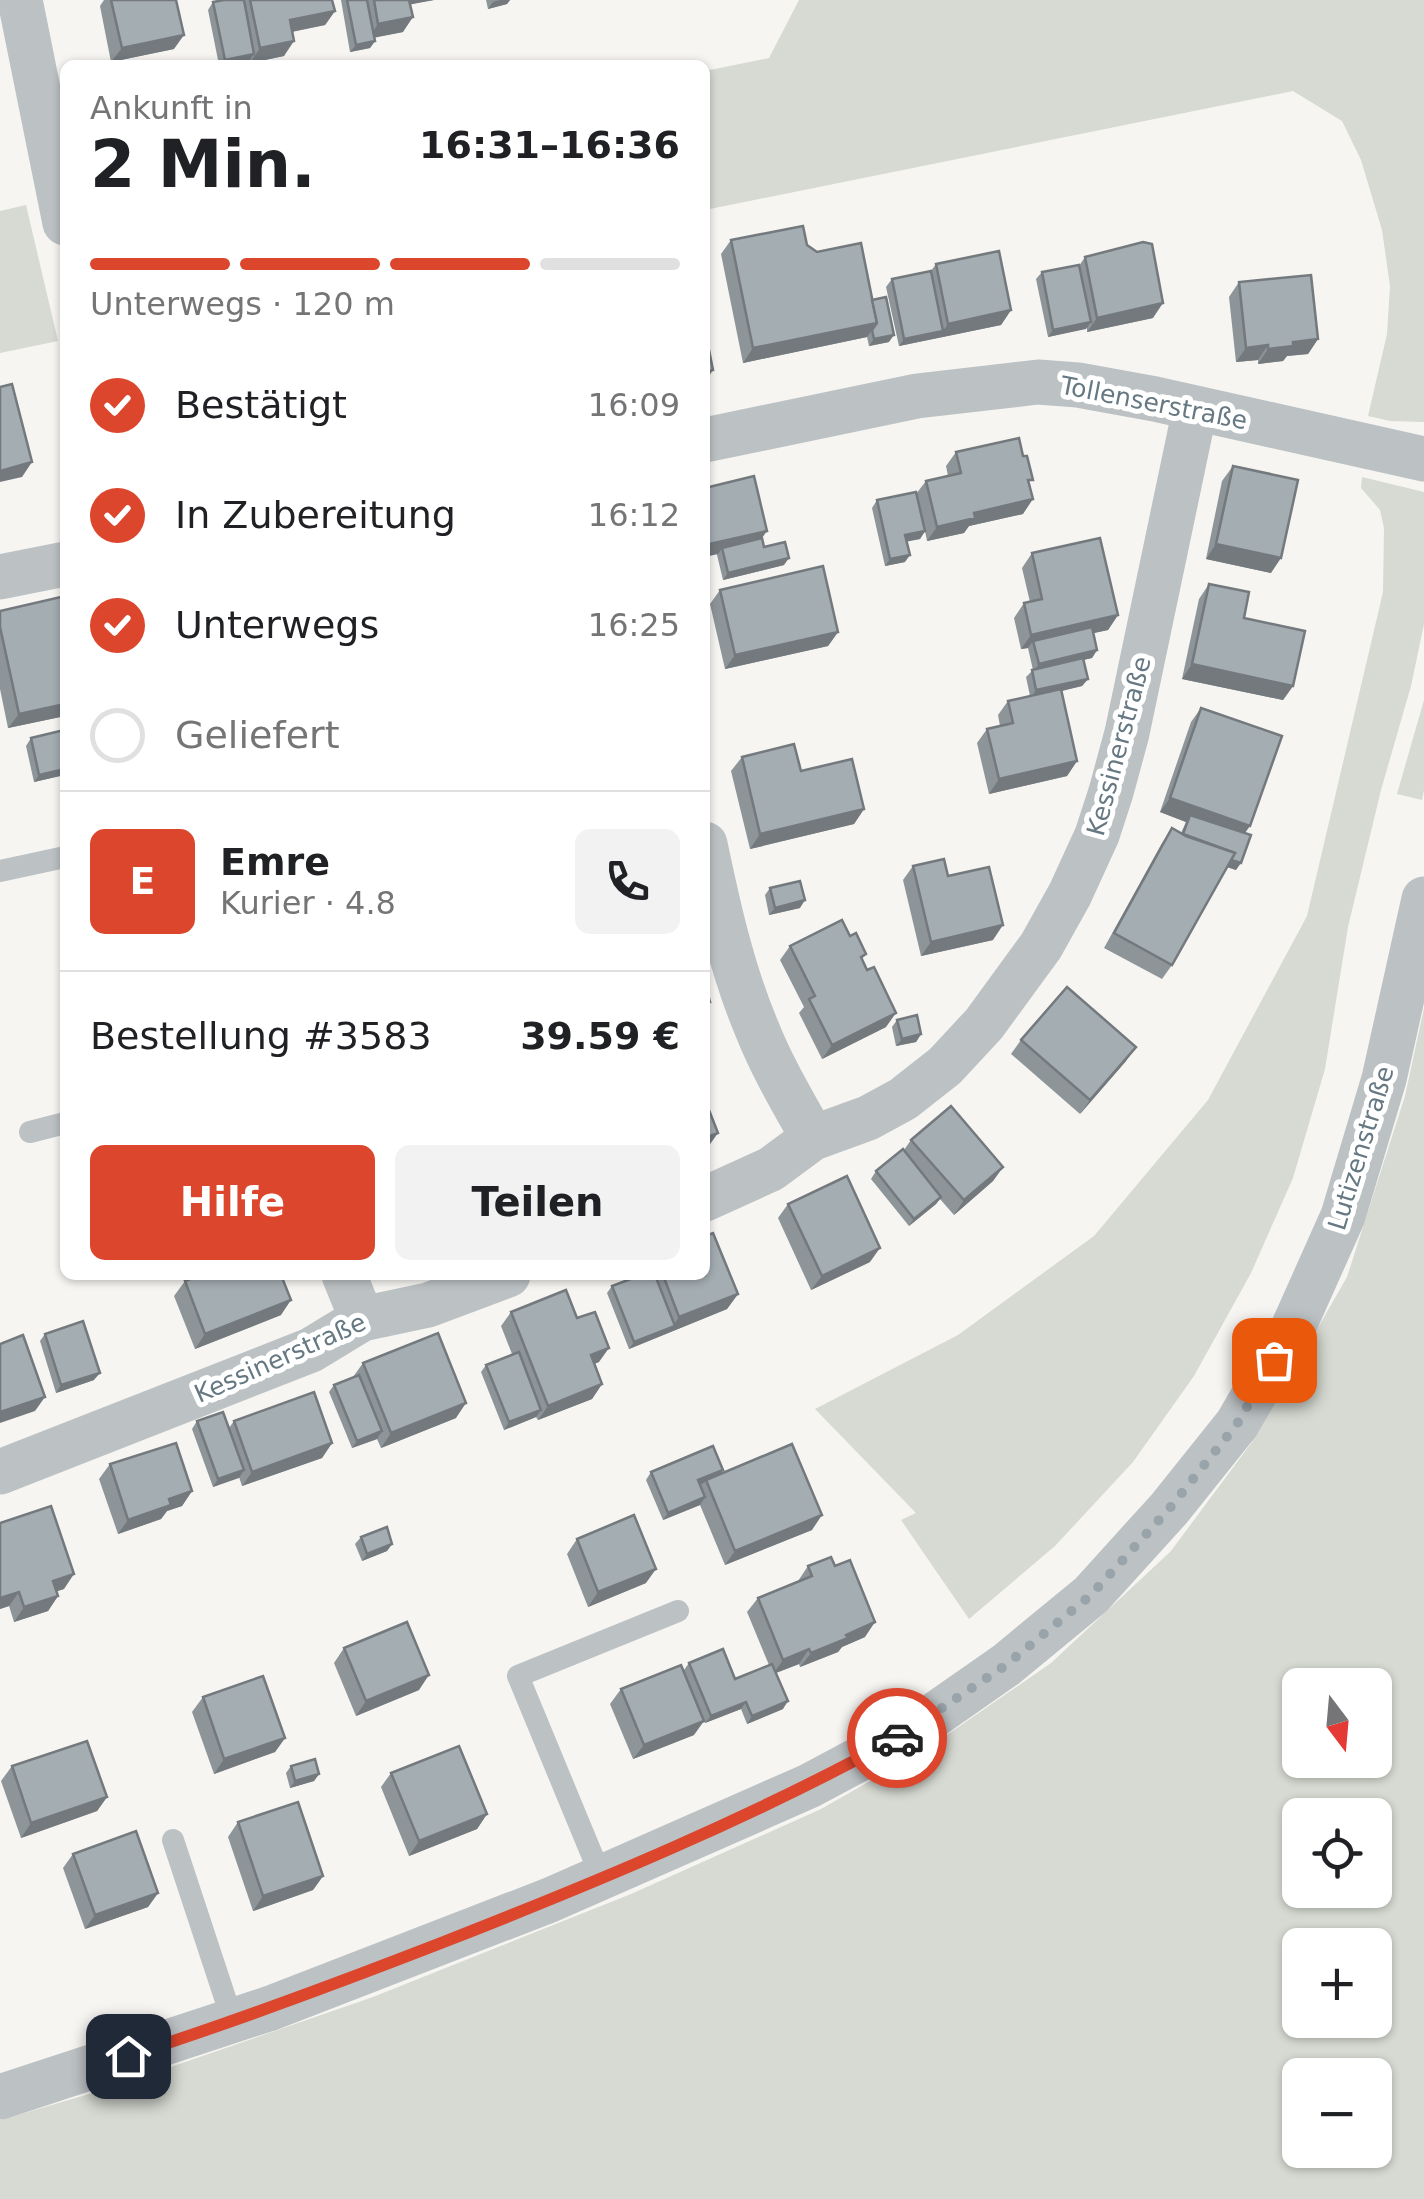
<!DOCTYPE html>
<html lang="de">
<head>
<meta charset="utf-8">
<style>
  body { margin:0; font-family:"DejaVu Sans",sans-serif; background:#f2f2f2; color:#202124; height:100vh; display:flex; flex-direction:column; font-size:38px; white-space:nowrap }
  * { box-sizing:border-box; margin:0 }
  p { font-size:32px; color:#757577 }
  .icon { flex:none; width:55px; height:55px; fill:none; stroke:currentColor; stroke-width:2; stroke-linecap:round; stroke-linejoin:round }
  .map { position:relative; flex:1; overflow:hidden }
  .panel { position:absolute; left:60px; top:60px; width:650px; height:1220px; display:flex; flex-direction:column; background:#fff; border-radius:15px; box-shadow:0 2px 8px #0004 }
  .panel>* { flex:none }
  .needle { width:65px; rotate:164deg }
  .fabs { position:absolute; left:1282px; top:1668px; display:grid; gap:20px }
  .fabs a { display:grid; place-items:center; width:110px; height:110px; border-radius:15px; background:#fff; box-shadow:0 2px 8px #0004; font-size:50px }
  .pin { position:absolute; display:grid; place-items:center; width:85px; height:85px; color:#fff; margin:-42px; border-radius:20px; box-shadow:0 5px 15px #0006 }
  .courier { position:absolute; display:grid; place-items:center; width:100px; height:100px; margin:-50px; border:8px solid #db462d; border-radius:50%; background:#fff; color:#222; box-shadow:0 2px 12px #0007 }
  .head em { font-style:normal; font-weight:700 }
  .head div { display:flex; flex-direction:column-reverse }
  .head { display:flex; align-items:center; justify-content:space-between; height:170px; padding:0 30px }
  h1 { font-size:65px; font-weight:700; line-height:75px }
  .bar { display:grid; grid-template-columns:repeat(4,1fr); gap:15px 10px; align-content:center; height:120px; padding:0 30px }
  .bar i { height:12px; border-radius:8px; background:#e0e0e0 }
  .bar .on { background:#db462d }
  .bar p { grid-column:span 4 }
  .line { display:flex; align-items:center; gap:25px; padding:0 30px; border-top:2px solid #e0e0e0 }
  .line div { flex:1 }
  .round { display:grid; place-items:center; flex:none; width:105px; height:105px; border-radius:15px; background:#f2f2f2 }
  ol { padding:0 30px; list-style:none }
  li { display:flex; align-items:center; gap:30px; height:110px }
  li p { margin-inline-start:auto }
  li .icon { padding:10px; border-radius:50%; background:#db462d; color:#fff; stroke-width:4 }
  li:last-child { color:#757577 }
  li i { width:55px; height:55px; border:5px solid #e0e0e0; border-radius:50% }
  .primary-button { display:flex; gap:20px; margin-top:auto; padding:20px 30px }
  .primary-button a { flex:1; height:115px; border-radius:15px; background:#db462d; color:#fff; font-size:40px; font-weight:700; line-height:115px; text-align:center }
  .primary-button a+a { background:#f2f2f2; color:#202124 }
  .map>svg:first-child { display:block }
</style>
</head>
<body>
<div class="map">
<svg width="1424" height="2199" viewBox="0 0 1424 2199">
  <rect width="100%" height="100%" fill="#f6f5f2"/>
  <g fill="#d6dad2" fill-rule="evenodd">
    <polygon points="799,0 1424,0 1424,422 1390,421 1368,416 1387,334 1390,286 1382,230 1361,160 1342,121 1293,91 705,210 705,71 769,58"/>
    <polygon points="26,205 58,341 0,353 0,211"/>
    <polygon points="1362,477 1424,492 1424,624 1411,686 1381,790 1348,927 1325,1069 1293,1178 1251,1273 1194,1376 1133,1462 1055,1546 969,1619 901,1520 916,1513 815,1409 958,1335 1094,1236 1208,1100 1307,916 1383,592 1384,528 1380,510 1361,488"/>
    <polygon points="1424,700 1424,790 1422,800 1397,794"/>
    <path d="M1424 1008V2199H0V2120L110 2088 373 1997 631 1894 821 1809 928 1748 1051 1663 1171 1551 1252 1442 1347 1277 1405 1096ZM1300 1685H1375V1760H1300ZM1300 1815H1375V1890H1300ZM1300 1945H1375V2020H1300ZM1300 2075H1375V2150H1300Z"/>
  </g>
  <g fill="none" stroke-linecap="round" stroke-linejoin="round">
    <g stroke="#bcc1c4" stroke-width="22">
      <polyline points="0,871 65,857"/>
      <polyline points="30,1132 65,1123"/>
      <polyline points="173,1840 233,2022"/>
      <polyline points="602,1879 518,1676 678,1611"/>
    </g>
    <g stroke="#bcc1c4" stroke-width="45">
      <polyline points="20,0 65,223"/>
      <polyline points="705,440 917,396 1038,382 1078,385 1155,399 1424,459"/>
      <polyline points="0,577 65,564"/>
      <path d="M705 844C718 906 732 970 757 1029 772 1067 793 1102 813 1138"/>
      <polyline points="705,1199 771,1169 813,1138 868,1118 903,1099 945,1066 984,1024 1041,946 1070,894 1097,835 1111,792 1127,733 1195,409"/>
      <polyline points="344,1275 362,1319"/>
      <polyline points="0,1472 311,1350 362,1319 428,1305 508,1275"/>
      <polyline points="0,2097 271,2008 550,1900 809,1786 910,1732 1006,1665 1091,1595 1169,1509 1237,1424 1293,1328 1343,1216 1384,1079 1424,899"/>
    </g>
  </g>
  <g fill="#8d9599">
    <polygon points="104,0 176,0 174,49 111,62 100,6"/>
    <polygon points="224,0 332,0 335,11 325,25 292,32 284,56 250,63 249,61 230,65 219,65 208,10 213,2"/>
    <polygon points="434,0 410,4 403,32 375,37 375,41 370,48 350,52 341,0"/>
    <polygon points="486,0 510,0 507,4 488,9"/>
    <polygon points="731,240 807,245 872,300 889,342 869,346 867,337 743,363 721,254"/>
    <polygon points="1085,257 1153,318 1087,332 1087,328 1048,337 1036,279 1042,272 1079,266"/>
    <polygon points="936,264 1011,310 1001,325 899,346 886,287 892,279 931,271"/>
    <polygon points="1239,282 1318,339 1308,354 1287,356 1283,361 1258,364 1258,360 1236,362 1229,297"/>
    <polygon points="956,452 1029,485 1023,514 969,526 964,533 927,541 925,531 920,539 906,541 905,562 885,566 872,508 877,500 916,494 926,481 948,476 946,466"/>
    <polygon points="1233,466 1271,573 1206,559 1222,481"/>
    <polygon points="705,488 762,538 764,547 784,565 723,580 717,555"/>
    <polygon points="1032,553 1118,615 1108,630 1093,633 1097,650 1092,658 1083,660 1088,679 1082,686 1062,691 1077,761 1067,776 989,794 977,743 987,729 1000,726 998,715 1008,701 1030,696 1026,677 1033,670 1028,648 1021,649 1014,618 1024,603 1030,602 1022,568"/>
    <polygon points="1209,584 1244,618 1293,686 1283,700 1182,679 1199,599"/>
    <polygon points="720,590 838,632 828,646 725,669 710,604"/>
    <polygon points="0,611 65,716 8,728 0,689"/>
    <polygon points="1201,708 1245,833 1236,870 1227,867 1172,965 1162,979 1104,948 1162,843 1172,828 1181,833 1186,822 1160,812 1191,722"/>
    <polygon points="31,738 63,758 65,770 60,776 34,782 26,746"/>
    <polygon points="742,757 801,771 864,809 854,824 750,849 731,771"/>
    <polygon points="913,866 948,876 993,940 921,956 903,880"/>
    <polygon points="770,888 800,908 769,915 765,895"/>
    <polygon points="850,936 866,954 862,959 886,1027 822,1059 799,1013 804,1007 780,960 790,946"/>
    <polygon points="897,1020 921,1034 916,1042 896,1046 892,1027"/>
    <polygon points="1021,1040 1126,1061 1080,1114 1011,1054"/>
    <polygon points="911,1140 1003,1167 993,1181 954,1215 940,1199 936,1204 909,1226 871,1179 876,1171 904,1150"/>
    <polygon points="788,1204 870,1262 811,1290 778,1218"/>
    <polygon points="641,1275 705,1275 738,1294 727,1309 629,1349 607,1293 612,1286"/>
    <polygon points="185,1281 281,1315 195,1349 174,1296"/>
    <polygon points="511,1312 577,1318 599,1362 594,1364 602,1384 592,1399 538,1420 536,1417 504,1430 481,1372 486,1365 512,1354 501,1326"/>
    <polygon points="45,1334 94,1380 56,1393 40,1341"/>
    <polygon points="363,1363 456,1418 381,1448 377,1439 352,1448 329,1392 334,1385 353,1377"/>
    <polygon points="197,1421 229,1428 234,1421 332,1443 322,1458 242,1486 239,1477 213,1487 192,1429"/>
    <polygon points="110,1464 192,1491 182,1506 167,1511 161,1519 118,1534 99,1479"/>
    <polygon points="651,1472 720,1474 812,1530 725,1565 700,1505 663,1520 646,1480"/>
    <polygon points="0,1523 64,1589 56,1591 58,1596 48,1611 14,1622 9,1606 0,1609"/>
    <polygon points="361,1537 392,1544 387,1551 362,1561 355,1544"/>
    <polygon points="577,1539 646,1583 588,1607 567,1554"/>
    <polygon points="808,1566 865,1637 842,1647 838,1652 800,1667 799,1664 776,1673 783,1709 747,1724 741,1709 705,1723 686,1677 694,1735 633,1759 610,1704 621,1689 684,1670 689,1663 735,1679 769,1665 747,1612 758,1598 798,1581"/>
    <polygon points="344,1648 419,1690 356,1716 334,1663"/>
    <polygon points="203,1697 285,1738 275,1752 214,1774 192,1712"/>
    <polygon points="12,1766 107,1797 97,1811 21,1838 1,1781"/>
    <polygon points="291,1766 319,1774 314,1781 290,1788 286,1773"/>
    <polygon points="391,1773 487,1814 477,1829 409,1856 381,1787"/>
    <polygon points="238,1822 323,1876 313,1890 253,1911 228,1837"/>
    <polygon points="73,1854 158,1893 148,1907 85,1929 63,1868"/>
  </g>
  <g fill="#73797d">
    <polygon points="402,0 434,0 397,7"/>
    <polygon points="500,0 510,0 507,4 488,9 493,2"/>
    <polygon points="335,11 325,25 280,34 290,20"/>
    <polygon points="413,17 403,32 368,39 378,24"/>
    <polygon points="184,35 174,49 111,62 122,48"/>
    <polygon points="294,41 284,56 250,63 260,48"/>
    <polygon points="375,41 370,48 350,52 356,45"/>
    <polygon points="254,54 249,61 230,65 221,65 225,60"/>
    <polygon points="1163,303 1153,318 1087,332 1097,318"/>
    <polygon points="1011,310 1001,325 899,346 904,339 943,331 948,324"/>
    <polygon points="1091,322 1086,329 1048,337 1053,330"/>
    <polygon points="877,323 867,337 743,363 753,348"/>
    <polygon points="894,335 889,342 869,346 874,339"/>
    <polygon points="1318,339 1308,354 1287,356 1283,361 1258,364 1268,349 1293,342"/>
    <polygon points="1268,345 1258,360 1236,362 1246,348"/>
    <polygon points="713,370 705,382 705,372"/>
    <polygon points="32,462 22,477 0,482 0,471"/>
    <polygon points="1033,499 1023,514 969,526 964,533 927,541 937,527 974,513"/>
    <polygon points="767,531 757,545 722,548 718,554 705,557 705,545"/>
    <polygon points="925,531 920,539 900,543 905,535"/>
    <polygon points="1216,544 1281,558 1271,573 1206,559"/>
    <polygon points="910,555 905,562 885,566 890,559"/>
    <polygon points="789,558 784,565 723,580 728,573"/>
    <polygon points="1118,615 1108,630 1035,646 1033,641 1028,648 1021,649 1031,635"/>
    <polygon points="838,632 828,646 725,669 735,655"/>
    <polygon points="1097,650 1092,658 1034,671 1039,664"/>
    <polygon points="1192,664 1293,686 1283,700 1182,679"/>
    <polygon points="1088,679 1082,686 1031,698 1036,690"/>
    <polygon points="65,704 65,716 8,728 19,714"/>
    <polygon points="1077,761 1067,776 989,794 999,779"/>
    <polygon points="65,769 60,776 34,782 39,775"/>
    <polygon points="1170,798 1250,826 1240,840 1190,815 1186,822 1160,812"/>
    <polygon points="864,809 854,824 750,849 760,834"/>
    <polygon points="1181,843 1241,863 1236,870 1175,850"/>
    <polygon points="805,900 800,908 769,915 775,908"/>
    <polygon points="1003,925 993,940 921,956 931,942"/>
    <polygon points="896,1013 886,1027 822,1059 832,1045"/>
    <polygon points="921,1034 916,1042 896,1046 902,1039"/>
    <polygon points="1136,1047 1126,1061 1080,1114 1090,1100"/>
    <polygon points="718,1133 708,1147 705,1148 705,1138"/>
    <polygon points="1003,1167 993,1181 954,1215 964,1200"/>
    <polygon points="941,1197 936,1204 909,1226 914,1219"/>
    <polygon points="880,1248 870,1262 811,1290 822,1276"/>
    <polygon points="738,1294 727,1309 629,1349 634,1342 673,1326 679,1317"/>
    <polygon points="291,1300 281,1315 195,1349 205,1334"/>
    <polygon points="609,1348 599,1362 581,1369 591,1355"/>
    <polygon points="100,1373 94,1380 56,1393 61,1385"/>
    <polygon points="602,1384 592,1399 538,1420 548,1406"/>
    <polygon points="45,1397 35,1411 0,1423 0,1412"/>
    <polygon points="466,1403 456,1418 381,1448 391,1433"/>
    <polygon points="541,1410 536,1417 504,1430 509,1422"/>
    <polygon points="382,1431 377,1439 352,1448 357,1441"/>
    <polygon points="332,1443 322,1458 242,1486 252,1472"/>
    <polygon points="244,1470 239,1478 213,1487 218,1479"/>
    <polygon points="723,1470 718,1477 706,1480 704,1483 693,1487 698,1480"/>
    <polygon points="192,1491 182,1506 167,1511 161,1519 118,1534 128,1520 169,1499"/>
    <polygon points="705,1497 700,1505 663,1520 668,1513"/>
    <polygon points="822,1515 812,1530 725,1565 735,1551"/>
    <polygon points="392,1544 387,1551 362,1561 367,1554"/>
    <polygon points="656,1569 646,1583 588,1607 598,1592"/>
    <polygon points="74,1574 64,1589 43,1596 53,1581"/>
    <polygon points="19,1592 9,1606 0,1609 0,1598"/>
    <polygon points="58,1596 48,1611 14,1622 24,1607"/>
    <polygon points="875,1622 865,1637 842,1647 838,1652 800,1667 811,1653"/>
    <polygon points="809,1649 799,1664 773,1674 783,1660"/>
    <polygon points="429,1675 419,1690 356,1716 366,1701"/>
    <polygon points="788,1701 783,1709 747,1724 752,1716"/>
    <polygon points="746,1702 741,1709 705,1723 711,1716"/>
    <polygon points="704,1721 694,1735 633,1759 644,1745"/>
    <polygon points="285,1738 275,1752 214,1774 224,1759"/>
    <polygon points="319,1774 314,1781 290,1788 295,1781"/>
    <polygon points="107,1797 97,1811 21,1838 31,1823"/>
    <polygon points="487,1814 477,1829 409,1856 419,1841"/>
    <polygon points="323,1876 313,1890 253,1911 263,1896"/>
    <polygon points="158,1893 148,1907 85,1929 95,1915"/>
  </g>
  <g fill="#a4adb2" stroke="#73797d" stroke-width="2.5">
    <polygon points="111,0 176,0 184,35 122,48"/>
    <polygon points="224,0 244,0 254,54 225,60 213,2"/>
    <polygon points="250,0 332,0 335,11 290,20 294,41 260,48"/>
    <polygon points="347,0 367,0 375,41 356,45"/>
    <polygon points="374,0 409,0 413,17 378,24"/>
    <polygon points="803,226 807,245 817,252 861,243 877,323 753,348 731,240"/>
    <polygon points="1143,242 1152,244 1163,303 1097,318 1085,257"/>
    <polygon points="999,251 1011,310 948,324 936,264"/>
    <polygon points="1079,265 1091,322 1053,330 1042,272"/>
    <polygon points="931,271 943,331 904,339 892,279"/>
    <polygon points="1311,275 1318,339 1293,342 1293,346 1268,349 1268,345 1246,348 1239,282"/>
    <polygon points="886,297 894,335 874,339 872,330 877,323 872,300"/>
    <polygon points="705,330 713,370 705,372"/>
    <polygon points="12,384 32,462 0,471 0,387"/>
    <polygon points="1019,438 1023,456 1027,456 1033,480 1028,480 1033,499 974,513 975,518 937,527 926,481 961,473 956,452"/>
    <polygon points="1233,466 1298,480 1281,558 1216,544"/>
    <polygon points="754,476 767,531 705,545 705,488"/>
    <polygon points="916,492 925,531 905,535 910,555 890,559 877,500"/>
    <polygon points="762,538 764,547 785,542 789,558 728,573 722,548"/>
    <polygon points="1100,538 1118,615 1031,635 1024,603 1042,599 1032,553"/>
    <polygon points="823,566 838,632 735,655 720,590"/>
    <polygon points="1209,584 1249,592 1244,618 1305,631 1293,686 1192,664"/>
    <polygon points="65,596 65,704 19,714 0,627 0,611"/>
    <polygon points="1092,627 1097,650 1039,664 1033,641"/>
    <polygon points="1083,658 1088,679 1036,690 1032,670"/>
    <polygon points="1061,689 1077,761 999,779 987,729 1013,723 1008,701"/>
    <polygon points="1201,708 1282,736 1250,826 1170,798"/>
    <polygon points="64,730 65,751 62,751 65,769 39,775 31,738"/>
    <polygon points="794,744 801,771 852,759 864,809 760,834 742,757"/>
    <polygon points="1190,815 1251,835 1241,863 1231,860 1235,853 1183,834"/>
    <polygon points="1172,828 1186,836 1235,853 1172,965 1114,933"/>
    <polygon points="944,859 948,876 989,867 1003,925 931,942 913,866"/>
    <polygon points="800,881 805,900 775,908 770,888"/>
    <polygon points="842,920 850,936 856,933 866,954 861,957 867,970 874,967 896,1013 832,1045 809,999 815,996 790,946"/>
    <polygon points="705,984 710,1002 705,1003"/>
    <polygon points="1067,987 1136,1047 1090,1100 1021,1040"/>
    <polygon points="917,1015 921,1034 902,1039 897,1020"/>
    <polygon points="705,1100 718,1133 705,1138"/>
    <polygon points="951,1106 1003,1167 964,1200 911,1140"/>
    <polygon points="903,1149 941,1197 914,1219 876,1171"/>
    <polygon points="847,1176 880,1248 822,1276 788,1204"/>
    <polygon points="713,1233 738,1294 679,1317 663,1275 705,1275 705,1236"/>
    <polygon points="200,1275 281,1275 291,1300 205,1334 185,1281"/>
    <polygon points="641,1275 655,1275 675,1326 634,1342 612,1286"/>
    <polygon points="566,1290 577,1318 595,1312 609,1348 591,1355 602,1384 548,1406 511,1312"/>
    <polygon points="83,1321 100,1373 61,1385 45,1334"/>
    <polygon points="438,1333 466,1403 391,1433 363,1363"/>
    <polygon points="23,1335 45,1397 0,1412 0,1344"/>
    <polygon points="519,1352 541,1410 509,1422 486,1365"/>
    <polygon points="359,1375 382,1431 357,1441 334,1385"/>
    <polygon points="314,1392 332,1443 252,1472 234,1421"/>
    <polygon points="223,1412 244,1470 218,1479 197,1421"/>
    <polygon points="176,1443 192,1491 169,1499 171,1505 128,1520 110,1464"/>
    <polygon points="792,1444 822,1515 735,1551 706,1480"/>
    <polygon points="713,1446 723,1470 698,1480 705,1497 668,1513 651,1472"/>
    <polygon points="51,1506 74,1574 53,1581 58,1596 24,1607 19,1592 0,1598 0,1523"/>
    <polygon points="634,1515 656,1569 598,1592 577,1539"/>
    <polygon points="387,1527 392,1544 367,1554 361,1537"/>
    <polygon points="831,1557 835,1566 850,1560 875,1622 846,1635 848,1638 811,1653 809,1649 783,1660 758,1598 812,1576 808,1566"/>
    <polygon points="407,1622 429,1675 366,1701 344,1648"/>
    <polygon points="723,1649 735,1679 772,1664 788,1701 752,1716 746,1702 711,1716 689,1663"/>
    <polygon points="681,1665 704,1721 644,1745 621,1689"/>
    <polygon points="263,1676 285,1738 224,1759 203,1697"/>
    <polygon points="87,1741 107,1797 31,1823 12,1766"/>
    <polygon points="459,1746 487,1814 419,1841 391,1773"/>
    <polygon points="315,1759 319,1774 295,1781 291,1766"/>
    <polygon points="298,1802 323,1876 263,1896 238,1822"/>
    <polygon points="136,1831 158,1893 95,1915 73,1854"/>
  </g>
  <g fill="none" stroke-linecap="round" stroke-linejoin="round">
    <polyline stroke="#98a4a9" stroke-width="10" stroke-dasharray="0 18" points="897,1738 1006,1665 1091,1595 1169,1509 1237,1424 1274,1360"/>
    <path stroke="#db462d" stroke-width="12" d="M128 2056C234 2022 338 1983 441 1943 597 1882 751 1818 897 1738"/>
  </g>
  <g text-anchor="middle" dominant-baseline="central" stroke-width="10" stroke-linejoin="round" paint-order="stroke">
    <g font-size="25" fill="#667882" stroke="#fff">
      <text transform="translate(1154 403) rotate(11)">Tollenserstraße</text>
      <text transform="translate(1119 746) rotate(-75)">Kessinerstraße</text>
      <text transform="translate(1361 1148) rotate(-73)">Lutizenstraße</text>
      <text transform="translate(280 1358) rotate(-24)">Kessinerstraße</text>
    </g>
  </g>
</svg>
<div class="fabs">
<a><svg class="needle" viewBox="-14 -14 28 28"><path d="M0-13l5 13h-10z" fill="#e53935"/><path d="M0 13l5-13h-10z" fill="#757577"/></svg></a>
<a><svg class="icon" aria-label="locate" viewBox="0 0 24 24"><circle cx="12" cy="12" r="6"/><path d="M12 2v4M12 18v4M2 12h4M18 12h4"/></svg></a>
<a>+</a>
<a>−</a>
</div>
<div class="pin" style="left:1274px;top:1360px;background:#ea580c"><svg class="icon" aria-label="bag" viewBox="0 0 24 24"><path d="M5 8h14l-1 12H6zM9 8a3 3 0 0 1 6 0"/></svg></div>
<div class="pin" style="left:128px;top:2056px;background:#1f2937"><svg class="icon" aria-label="home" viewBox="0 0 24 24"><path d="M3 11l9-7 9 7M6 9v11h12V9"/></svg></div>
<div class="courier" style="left:897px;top:1738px"><svg class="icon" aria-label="car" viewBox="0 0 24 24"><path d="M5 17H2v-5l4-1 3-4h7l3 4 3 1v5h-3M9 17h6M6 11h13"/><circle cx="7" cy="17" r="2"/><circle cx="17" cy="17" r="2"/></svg></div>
<section class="panel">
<div class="head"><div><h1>2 Min.</h1><p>Ankunft in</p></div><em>16:31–16:36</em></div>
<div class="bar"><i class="on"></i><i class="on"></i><i class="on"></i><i></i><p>Unterwegs · 120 m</p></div>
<ol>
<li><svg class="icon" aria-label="check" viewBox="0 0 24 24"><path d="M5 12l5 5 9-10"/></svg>Bestätigt<p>16:09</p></li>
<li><svg class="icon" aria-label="check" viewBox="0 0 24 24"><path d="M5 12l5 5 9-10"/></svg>In Zubereitung<p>16:12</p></li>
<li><svg class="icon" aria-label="check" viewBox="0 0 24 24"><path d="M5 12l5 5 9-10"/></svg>Unterwegs<p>16:25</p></li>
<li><i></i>Geliefert</li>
</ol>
<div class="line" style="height:180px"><b class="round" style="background:#db462d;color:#fff">E</b><div><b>Emre</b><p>Kurier · 4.8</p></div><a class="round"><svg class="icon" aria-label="phone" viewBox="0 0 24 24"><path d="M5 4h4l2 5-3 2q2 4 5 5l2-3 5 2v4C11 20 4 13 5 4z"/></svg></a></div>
<div class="line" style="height:130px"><div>Bestellung #3583</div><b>39.59 €</b></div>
<div class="primary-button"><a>Hilfe</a><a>Teilen</a></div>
</section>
</div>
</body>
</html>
